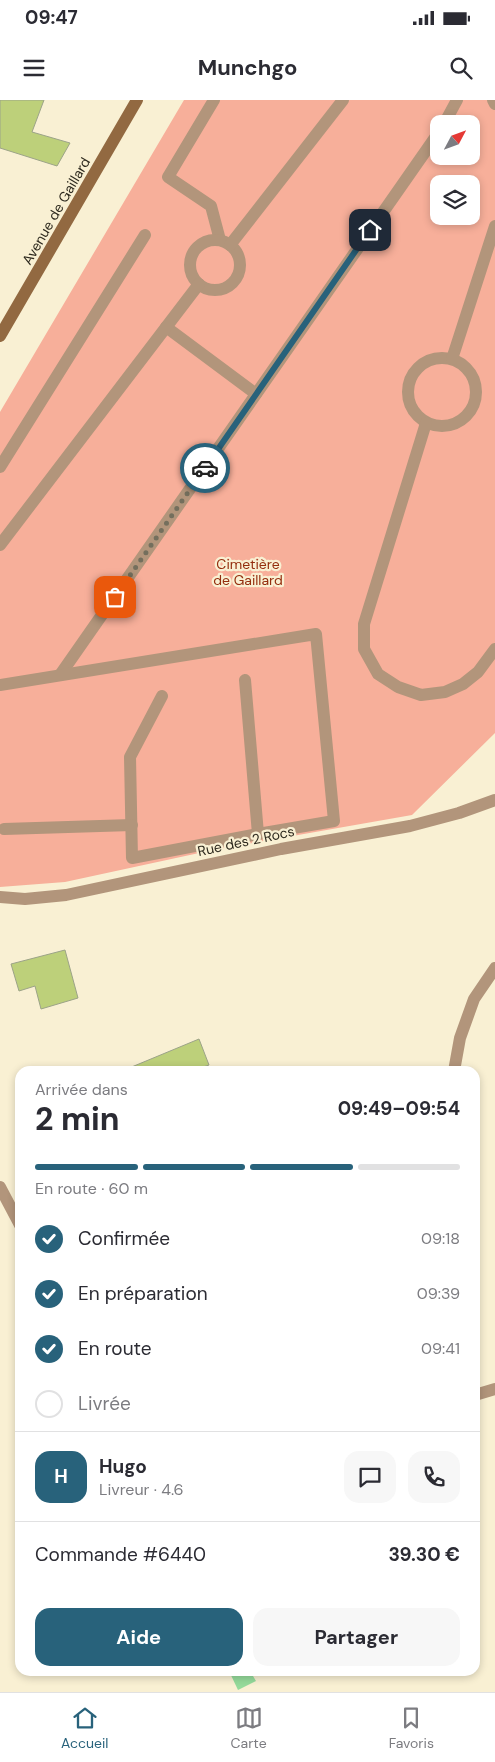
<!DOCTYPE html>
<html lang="fr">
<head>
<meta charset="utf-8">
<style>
  body { margin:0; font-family:"DM Sans",sans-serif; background:#f7f7f7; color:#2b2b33; height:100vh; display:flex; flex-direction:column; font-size:19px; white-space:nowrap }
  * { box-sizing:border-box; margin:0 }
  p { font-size:16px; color:#7c7c81 }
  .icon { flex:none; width:28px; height:28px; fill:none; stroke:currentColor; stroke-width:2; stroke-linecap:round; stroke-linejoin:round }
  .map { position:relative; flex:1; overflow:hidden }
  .details { position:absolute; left:15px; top:966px; width:465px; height:610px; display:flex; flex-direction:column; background:#fff; border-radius:15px; box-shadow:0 2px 8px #0003 }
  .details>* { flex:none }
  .needle { width:32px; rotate:49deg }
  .fabs { position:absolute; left:430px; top:15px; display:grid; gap:10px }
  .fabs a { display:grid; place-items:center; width:50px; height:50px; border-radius:10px; background:#fff; box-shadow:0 2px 8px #0003; font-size:25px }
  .pin { position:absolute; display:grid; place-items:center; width:42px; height:42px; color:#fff; margin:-21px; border-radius:10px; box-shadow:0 2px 8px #0006 }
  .courier { position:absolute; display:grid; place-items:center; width:50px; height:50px; margin:-25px; border:4px solid #28627b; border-radius:50%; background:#fff; color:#222; box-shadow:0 1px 6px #0007 }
  .headline em { font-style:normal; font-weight:700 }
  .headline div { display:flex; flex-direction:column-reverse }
  .headline { display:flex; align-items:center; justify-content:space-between; height:85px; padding:0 20px }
  h1 { font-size:32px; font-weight:700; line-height:38px }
  .bar { display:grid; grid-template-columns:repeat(4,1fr); gap:8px 5px; align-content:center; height:60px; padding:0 20px }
  .bar i { height:6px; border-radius:4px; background:#e1e1e2 }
  .bar .active { background:#28627b }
  .bar p { grid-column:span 4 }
  .line { display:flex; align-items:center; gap:12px; padding:0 20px; border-top:1px solid #e1e1e2 }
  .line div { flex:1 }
  .round { display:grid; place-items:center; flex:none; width:52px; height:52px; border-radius:15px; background:#f7f7f7 }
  ol { padding:0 20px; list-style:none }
  li { display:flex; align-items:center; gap:15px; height:55px }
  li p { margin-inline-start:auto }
  li .icon { padding:5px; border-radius:50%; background:#28627b; color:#fff; stroke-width:4 }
  li:last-child { color:#7c7c81 }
  li i { width:28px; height:28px; border:2px solid #e1e1e2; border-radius:50% }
  .primary-button { display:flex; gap:10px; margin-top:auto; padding:10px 20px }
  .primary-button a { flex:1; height:58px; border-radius:15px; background:#28627b; color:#fff; font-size:20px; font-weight:700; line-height:58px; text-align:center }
  .primary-button a+a { background:#f7f7f7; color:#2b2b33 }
  .status { display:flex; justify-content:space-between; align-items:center; height:35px; padding:0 25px; background:#fff; direction:ltr }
  .status svg { height:14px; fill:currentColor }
  header { display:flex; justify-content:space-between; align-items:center; height:65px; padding:0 20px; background:#fff; font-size:22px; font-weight:700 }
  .tabs { display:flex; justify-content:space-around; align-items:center; height:70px; border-top:1px solid #e1e1e2; background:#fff; font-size:14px; color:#7c7c81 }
  .tabs a { display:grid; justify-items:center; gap:2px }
  .tabs .active { color:#28627b }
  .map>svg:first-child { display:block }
</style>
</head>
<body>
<div class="status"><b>09:47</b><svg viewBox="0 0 49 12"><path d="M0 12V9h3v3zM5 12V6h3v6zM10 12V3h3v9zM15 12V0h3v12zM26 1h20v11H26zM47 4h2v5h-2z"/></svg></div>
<header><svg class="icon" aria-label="menu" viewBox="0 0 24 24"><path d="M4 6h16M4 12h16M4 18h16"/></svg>Munchgo<svg class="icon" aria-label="search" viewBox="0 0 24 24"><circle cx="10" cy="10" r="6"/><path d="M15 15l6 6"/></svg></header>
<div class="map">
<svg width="495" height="1592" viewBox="0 0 495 1592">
  <rect width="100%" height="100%" fill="#f9f0d3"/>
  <path fill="#f7af9a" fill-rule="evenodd" d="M184 0H495V633L412 715 213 750 65 782 0 787V312ZM439 24H471V56H439ZM439 84H471V116H439Z"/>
  <polygon fill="#95db9b" points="229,1571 250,1571 256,1581 238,1590"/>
  <g fill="#bdd07a" stroke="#9ca388">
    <polygon points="0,0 44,0 32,32 70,43 57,66 0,48"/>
    <polygon points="65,850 78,898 41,909 35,886 19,891 11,864"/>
    <polygon points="199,939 209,965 192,971 122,971"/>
  </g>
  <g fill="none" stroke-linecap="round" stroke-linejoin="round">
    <g stroke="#b2957b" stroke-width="12">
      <polyline points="214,0 168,77 211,106 220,140"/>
      <polyline points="493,0 495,4"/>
      <polyline points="444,24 457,0"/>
      <circle cx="215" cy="165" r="25"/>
      <polyline points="230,145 343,0"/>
      <polyline points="166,227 256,294"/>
      <circle cx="442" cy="292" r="34"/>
      <polyline points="452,259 495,126"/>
      <polyline points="426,323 364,524 364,549 378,574 398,587 421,595 445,592 463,584 478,572 495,549"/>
      <polyline points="0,367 145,135"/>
      <polyline points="0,445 199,184"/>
      <polyline points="60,575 439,32"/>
      <polyline points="0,585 316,534 334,721 258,734 245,580"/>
      <polyline points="162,596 130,657 132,758 258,734"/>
      <polyline points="4,729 132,725"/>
      <polyline points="454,971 460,938 474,899 495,868"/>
      <polyline points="0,1087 20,1125"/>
    </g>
    <g stroke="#b2957b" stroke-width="12">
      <polyline points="0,797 25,799 66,795 281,749 410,726 459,713 495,700"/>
      <polyline points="475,1295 495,1289"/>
    </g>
    <polyline stroke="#926941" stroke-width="12" points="0,236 137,0"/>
  </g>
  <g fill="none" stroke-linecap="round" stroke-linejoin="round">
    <polyline stroke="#746f5d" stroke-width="5" stroke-dasharray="0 9" points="115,497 205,368"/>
    <polyline stroke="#28627b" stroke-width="6" points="205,368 370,130"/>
  </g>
  <g text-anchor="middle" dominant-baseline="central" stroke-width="4.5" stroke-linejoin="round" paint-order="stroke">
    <g font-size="14" fill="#2d291e" stroke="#f9f0d3">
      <text transform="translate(56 111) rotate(-60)">Avenue de Gaillard</text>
      <text transform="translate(246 741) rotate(-12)">Rue des 2 Rocs</text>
    </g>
    <g font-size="14" fill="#942e0e" stroke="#f9f0d3">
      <text x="248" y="464">Cimetière<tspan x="248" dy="16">de Gaillard</tspan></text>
    </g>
  </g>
</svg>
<div class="fabs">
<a><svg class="needle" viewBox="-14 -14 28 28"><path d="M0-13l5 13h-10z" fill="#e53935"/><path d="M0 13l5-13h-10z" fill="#7c7c81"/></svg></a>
<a><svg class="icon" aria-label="layers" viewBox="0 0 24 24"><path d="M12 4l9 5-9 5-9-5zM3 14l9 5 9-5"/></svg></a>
</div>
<div class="pin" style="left:115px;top:497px;background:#ea580c"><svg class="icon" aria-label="bag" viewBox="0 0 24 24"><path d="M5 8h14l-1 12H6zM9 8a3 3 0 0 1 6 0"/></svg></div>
<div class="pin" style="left:370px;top:130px;background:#1f2937"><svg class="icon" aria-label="home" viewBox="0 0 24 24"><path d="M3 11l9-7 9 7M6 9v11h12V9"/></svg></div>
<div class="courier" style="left:205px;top:368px"><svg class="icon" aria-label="car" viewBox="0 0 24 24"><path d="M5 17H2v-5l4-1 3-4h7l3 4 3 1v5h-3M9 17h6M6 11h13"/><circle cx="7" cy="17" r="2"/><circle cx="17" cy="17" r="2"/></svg></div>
<section class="details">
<div class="headline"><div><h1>2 min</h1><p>Arrivée dans</p></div><em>09:49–09:54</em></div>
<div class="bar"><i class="active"></i><i class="active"></i><i class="active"></i><i></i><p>En route · 60 m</p></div>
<ol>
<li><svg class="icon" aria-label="check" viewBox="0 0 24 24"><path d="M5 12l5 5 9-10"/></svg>Confirmée<p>09:18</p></li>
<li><svg class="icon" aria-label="check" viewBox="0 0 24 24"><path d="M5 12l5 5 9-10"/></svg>En préparation<p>09:39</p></li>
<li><svg class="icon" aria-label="check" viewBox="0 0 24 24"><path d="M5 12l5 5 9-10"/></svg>En route<p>09:41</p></li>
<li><i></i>Livrée</li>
</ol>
<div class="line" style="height:90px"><b class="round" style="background:#28627b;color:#fff">H</b><div><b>Hugo</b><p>Livreur · 4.6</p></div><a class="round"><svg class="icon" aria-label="chat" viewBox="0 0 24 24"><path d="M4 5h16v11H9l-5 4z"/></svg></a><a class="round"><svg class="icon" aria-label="phone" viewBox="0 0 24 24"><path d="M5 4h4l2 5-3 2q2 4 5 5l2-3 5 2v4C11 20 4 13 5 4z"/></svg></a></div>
<div class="line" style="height:65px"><div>Commande #6440</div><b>39.30 €</b></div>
<div class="primary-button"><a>Aide</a><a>Partager</a></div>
</section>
</div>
<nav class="tabs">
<a class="active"><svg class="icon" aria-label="home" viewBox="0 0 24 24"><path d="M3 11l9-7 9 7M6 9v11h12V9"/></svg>Accueil</a>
<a><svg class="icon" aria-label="map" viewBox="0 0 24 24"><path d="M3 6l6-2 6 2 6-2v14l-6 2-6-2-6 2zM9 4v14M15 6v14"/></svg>Carte</a>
<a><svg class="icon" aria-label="saved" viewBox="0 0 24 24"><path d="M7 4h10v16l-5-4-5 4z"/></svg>Favoris</a>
</nav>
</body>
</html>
